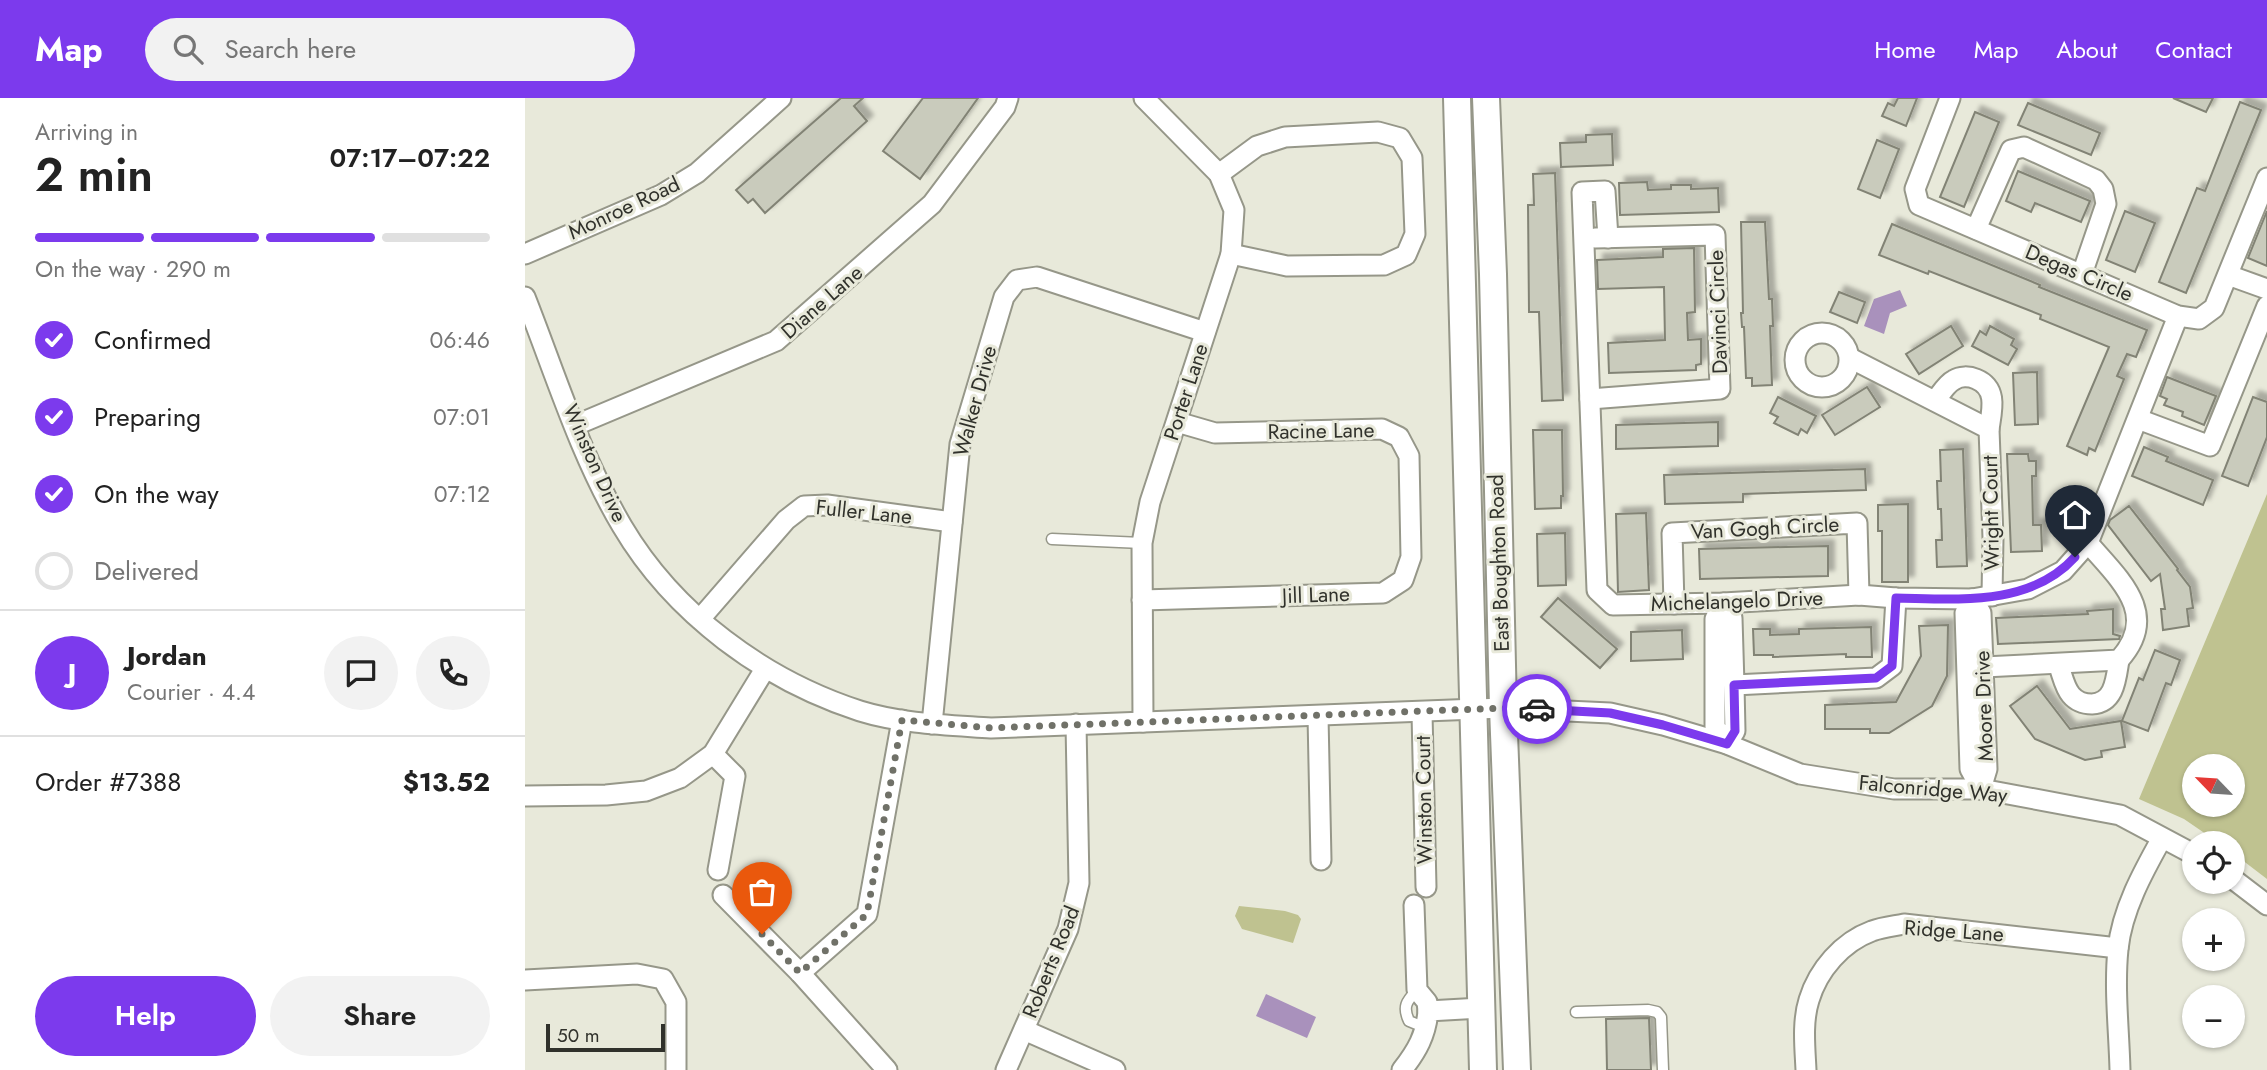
<!DOCTYPE html>
<html lang="en">
<head>
<meta charset="utf-8">
<style>
  body { margin:0; font-family:Jost,sans-serif; background:#f2f2f2; color:#222; height:100vh; display:flex; flex-direction:column; font-size:26px; white-space:nowrap }
  * { box-sizing:border-box; margin:0 }
  p { font-size:23px; color:#767676 }
  .icon { flex:none; width:38px; height:38px; fill:none; stroke:currentColor; stroke-width:2; stroke-linecap:round; stroke-linejoin:round }
  .map { position:relative; flex:1; overflow:hidden }
  .sheet { display:flex; flex-direction:column; background:#fff; width:525px }
  .sheet>* { flex:none }
  .needle { width:46px; rotate:295deg }
  .tools { position:absolute; left:1657px; top:656px; display:grid; gap:14px }
  .tools a { display:grid; place-items:center; width:63px; height:63px; border-radius:50%; background:#fff; box-shadow:0 2px 5px #0004; font-size:35px }
  .scale { position:absolute; left:21px; bottom:18px; width:119px; box-sizing:border-box; padding-left:7px; border:4px solid #30312b; border-top:0; font-size:19px; line-height:24px; white-space:nowrap; color:#30312b; -webkit-text-stroke:5px #e8e9da; paint-order:stroke }
  .pin { position:absolute; display:grid; place-items:center; width:60px; height:60px; color:#fff; margin:-72px -30px; border-radius:50% 50% 50% 0; rotate:-45deg; box-shadow:0 0 7px #0007 }
  .pin .icon { rotate:45deg }
  .courier { position:absolute; display:grid; place-items:center; width:70px; height:70px; margin:-35px; border:5px solid #7c3aed; border-radius:50%; background:#fff; color:#222; box-shadow:0 2px 9px #0007 }
  .overview em { font-style:normal; font-weight:600 }
  .overview div { display:flex; flex-direction:column-reverse }
  .overview { display:flex; align-items:center; justify-content:space-between; height:119px; padding:0 35px }
  h1 { font-size:46px; font-weight:600; line-height:52px }
  .bar { display:grid; grid-template-columns:repeat(4,1fr); gap:10px 7px; align-content:center; height:84px; padding:0 35px }
  .bar i { height:9px; border-radius:5px; background:#e0e0e0 }
  .bar .active { background:#7c3aed }
  .bar p { grid-column:span 4 }
  .line { display:flex; align-items:center; gap:18px; padding:0 35px; border-top:2px solid #e0e0e0 }
  .line div { flex:1 }
  .round { display:grid; place-items:center; flex:none; width:74px; height:74px; border-radius:37px; background:#f2f2f2 }
  ol { padding:0 35px; list-style:none }
  li { display:flex; align-items:center; gap:21px; height:77px }
  li p { margin-inline-start:auto }
  li .icon { padding:7px; border-radius:50%; background:#7c3aed; color:#fff; stroke-width:4 }
  li:last-child { color:#767676 }
  li i { width:38px; height:38px; border:4px solid #e0e0e0; border-radius:50% }
  .primary-button { display:flex; gap:14px; margin-top:auto; padding:14px 35px }
  .primary-button a { flex:1; height:80px; border-radius:42px; background:#7c3aed; color:#fff; font-size:28px; font-weight:600; line-height:80px; text-align:center }
  .primary-button a+a { background:#f2f2f2; color:#222 }
  header { display:flex; align-items:center; gap:42px; box-sizing:border-box; height:98px; padding:0 35px; background:#7c3aed; color:#fff }
  header strong { font-size:33px }
  nav { display:flex; gap:38px; margin-inline-start:auto; font-size:24px }
  .search { width:490px; height:63px; background:#f2f2f2; display:flex; align-items:center; gap:18px; box-sizing:border-box; padding:0 24px; border-radius:38px; color:#767676; font-size:26px }
  main { display:flex; flex:1; min-height:0 }
  .map>svg:first-child { display:block }
</style>
</head>
<body>
<header>
<strong>Map</strong>
<div class="search"><svg class="icon" aria-label="search" viewBox="0 0 24 24"><circle cx="10" cy="10" r="6"/><path d="M15 15l6 6"/></svg>Search here</div>
<nav><a>Home</a><a>Map</a><a>About</a><a>Contact</a></nav>
</header>
<main>
<section class="sheet">
<div class="overview"><div><h1>2 min</h1><p>Arriving in</p></div><em>07:17–07:22</em></div>
<div class="bar"><i class="active"></i><i class="active"></i><i class="active"></i><i></i><p>On the way · 290 m</p></div>
<ol>
<li><svg class="icon" aria-label="check" viewBox="0 0 24 24"><path d="M5 12l5 5 9-10"/></svg>Confirmed<p>06:46</p></li>
<li><svg class="icon" aria-label="check" viewBox="0 0 24 24"><path d="M5 12l5 5 9-10"/></svg>Preparing<p>07:01</p></li>
<li><svg class="icon" aria-label="check" viewBox="0 0 24 24"><path d="M5 12l5 5 9-10"/></svg>On the way<p>07:12</p></li>
<li><i></i>Delivered</li>
</ol>
<div class="line" style="height:126px"><b class="round" style="background:#7c3aed;color:#fff">J</b><div><b>Jordan</b><p>Courier · 4.4</p></div><a class="round"><svg class="icon" aria-label="chat" viewBox="0 0 24 24"><path d="M4 5h16v11H9l-5 4z"/></svg></a><a class="round"><svg class="icon" aria-label="phone" viewBox="0 0 24 24"><path d="M5 4h4l2 5-3 2q2 4 5 5l2-3 5 2v4C11 20 4 13 5 4z"/></svg></a></div>
<div class="line" style="height:91px"><div>Order #7388</div><b>$13.52</b></div>
<div class="primary-button"><a>Help</a><a>Share</a></div>
</section>
<div class="map">
<svg width="1742" height="972" viewBox="0 0 1742 972">
  <defs>
    <filter id="shadow"><feDropShadow dx="6" dy="-6" stdDeviation="2" flood-color="#0004"/></filter>
  </defs>
  <rect width="100%" height="100%" fill="#e8e9da"/>
  <g fill="#bfc290" fill-rule="evenodd">
    <path d="M1742 396V781L1708 755V746L1694 745 1659 721 1614 701ZM1708 668V707H1670V668Z"/>
    <polygon points="714,808 760,813 773,817 776,821 768,845 717,831 710,818"/>
  </g>
  <g fill="#a991bc">
    <polygon points="1375,192 1382,208 1365,215 1359,236 1339,228 1349,201"/>
    <polygon points="741,896 791,919 782,940 731,918"/>
  </g>
  <g fill="#c9cbbc" stroke="#828375" stroke-width="2" filter="url(#shadow)">
    <polygon points="316,0 338,0 329,8 342,23 240,115 228,101 223,105 211,92"/>
    <polygon points="398,0 453,0 395,81 358,53"/>
    <polygon points="1373,0 1392,0 1381,28 1357,18 1363,5 1369,8"/>
    <polygon points="1648,0 1688,0 1681,14"/>
    <polygon points="1715,4 1736,12 1661,195 1634,184 1672,90 1680,93"/>
    <polygon points="1503,5 1575,35 1566,57 1493,27"/>
    <polygon points="1450,14 1474,24 1439,109 1415,99"/>
    <polygon points="1087,36 1088,67 1036,69 1035,45 1061,44 1061,37"/>
    <polygon points="1352,42 1374,51 1355,100 1333,91"/>
    <polygon points="1493,73 1565,103 1556,124 1510,105 1506,114 1481,103"/>
    <polygon points="1030,75 1038,302 1017,303 1014,214 1004,214 1003,107 1009,107 1008,76"/>
    <polygon points="1122,84 1123,92 1146,91 1146,87 1166,87 1166,91 1193,90 1194,114 1095,117 1094,85"/>
    <polygon points="1600,113 1630,125 1610,174 1581,162"/>
    <polygon points="1742,113 1742,168 1723,160"/>
    <polygon points="1216,124 1240,124 1244,201 1247,201 1248,228 1245,228 1247,287 1227,288 1227,280 1221,280 1219,229 1217,229 1216,215 1218,215"/>
    <polygon points="1367,126 1515,187 1514,189 1622,232 1611,259 1602,256 1592,278 1599,281 1570,353 1564,350 1562,357 1542,348 1584,249 1515,221 1516,217 1404,173 1403,176 1354,157"/>
    <polygon points="1169,150 1170,214 1162,215 1163,242 1176,241 1176,266 1171,267 1171,272 1084,275 1083,245 1140,242 1139,189 1073,191 1072,162 1138,159 1138,151"/>
    <polygon points="1314,194 1340,204 1332,225 1305,214"/>
    <polygon points="1426,228 1438,248 1394,276 1381,256"/>
    <polygon points="1465,228 1489,241 1486,247 1492,251 1483,267 1447,248 1455,233 1461,237"/>
    <polygon points="1512,274 1513,326 1490,327 1488,275"/>
    <polygon points="1642,279 1691,298 1679,327 1657,318 1658,314 1639,307 1642,301 1635,298"/>
    <polygon points="1342,289 1355,309 1310,337 1297,317"/>
    <polygon points="1253,299 1291,318 1282,335 1276,331 1273,337 1249,325 1253,319 1245,315"/>
    <polygon points="1728,299 1742,304 1742,339 1723,388 1697,378"/>
    <polygon points="1193,324 1193,348 1091,351 1091,327"/>
    <polygon points="1008,332 1037,332 1038,398 1036,398 1036,410 1010,411"/>
    <polygon points="1619,349 1643,359 1641,363 1688,382 1678,407 1607,378"/>
    <polygon points="1438,351 1442,468 1412,469 1411,442 1417,442 1416,411 1413,411 1412,383 1416,383 1415,352"/>
    <polygon points="1482,356 1503,356 1504,363 1511,363 1511,378 1507,378 1508,427 1516,427 1517,453 1486,454"/>
    <polygon points="1340,371 1341,392 1218,396 1218,404 1140,406 1139,377"/>
    <polygon points="1383,406 1383,484 1357,484 1357,433 1353,433 1353,407"/>
    <polygon points="1604,408 1653,471 1652,472 1665,489 1668,510 1662,511 1664,528 1638,532 1636,511 1640,511 1635,476 1626,483 1583,427 1585,422"/>
    <polygon points="1121,415 1124,492 1093,494 1091,416"/>
    <polygon points="1040,435 1041,487 1013,488 1012,436"/>
    <polygon points="1303,448 1303,478 1175,481 1174,451"/>
    <polygon points="1033,500 1092,551 1075,570 1016,519"/>
    <polygon points="1588,511 1588,536 1595,538 1594,541 1473,546 1471,520 1563,516 1562,513"/>
    <polygon points="1423,527 1422,578 1407,608 1364,635 1345,635 1345,631 1300,631 1300,607 1371,604 1396,558 1394,528"/>
    <polygon points="1346,529 1347,559 1321,559 1321,556 1248,559 1248,557 1229,557 1228,531 1245,531 1245,537 1274,536 1274,531"/>
    <polygon points="1157,532 1158,561 1106,563 1106,534"/>
    <polygon points="1630,552 1655,562 1646,587 1641,585 1623,633 1597,623 1614,580 1618,582"/>
    <polygon points="1512,588 1545,631 1596,623 1600,649 1576,653 1577,659 1560,662 1510,641 1485,608"/>
    <polygon points="1124,920 1126,972 1082,972 1081,921"/>
  </g>
  <g fill="none" stroke-linecap="round" stroke-linejoin="round">
    <defs>
      <g id="service">
        <polyline points="527,441 617,445"/>
        <path d="M892 892C882 903 877 908 884 923L901 930"/>
        <polyline points="1051,914 1123,912 1132,914 1136,919 1138,972"/>
      </g>
      <g id="minor">
        <polyline points="1425,0 1390,91 1394,107 1653,218 1674,221 1689,210 1742,80"/>
        <polyline points="694,76 732,48 760,39 853,34 875,40 887,60 890,136 881,157 859,167 762,168 706,156"/>
        <polyline points="1451,131 1486,52 1499,49 1571,82 1578,91 1581,106 1557,176"/>
        <polyline points="1083,140 1080,93 1057,94 1072,492 1088,507 1198,505 1334,497 1371,500 1447,501 1503,491 1538,473 1563,445 1653,218"/>
        <polyline points="0,156 136,97 172,75 256,0"/>
        <polyline points="1703,177 1742,191"/>
        <path d="M0 199C30 275 55 357 97 428 149 516 239 582 335 613 377 626 423 627 466 630L978 610 1085 615 1138 627 1202 646 1275 676 1369 691H1456L1595 717 1670 757"/>
        <circle cx="1297" cy="262" r="27"/>
        <polyline points="1325,260 1464,331 1468,440 1467,498"/>
        <polyline points="1065,301 1195,291 1190,137 1070,140"/>
        <path d="M1410 303C1415 297 1421 286 1429 282 1435 278 1444 278 1451 281 1473 290 1467 312 1464 331"/>
        <polyline points="1613,321 1685,348 1742,208"/>
        <polyline points="51,327 251,243 407,106 480,9 483,0"/>
        <polyline points="1447,501 1440,515 1445,671 1456,691"/>
        <polyline points="1447,501 1456,515 1462,671 1456,691"/>
        <polyline points="617,502 858,495 878,482 886,459 884,358 874,339 857,331 690,335 652,324"/>
        <polygon points="1198,505 1207,520 1209,587 1210,633 1202,646 1190,629 1190,521"/>
        <polyline points="1149,506 1147,435 1332,425 1334,497"/>
        <polyline points="175,521 261,422 279,408 302,407 427,424"/>
        <path d="M1533 566C1537 575 1539 589 1546 597 1551 603 1559 606 1567 606 1590 605 1591 580 1594 562"/>
        <path d="M1459 569 1594 562C1636 516 1594 481 1563 445"/>
        <polyline points="1209,587 1351,580 1367,568 1371,500"/>
        <polyline points="897,615 901,789"/>
        <polyline points="793,618 796,762"/>
        <polyline points="618,624 617,445 625,404 706,156 709,112 694,76 619,0"/>
        <polyline points="407,626 435,346 479,199 492,182 512,179 680,234"/>
        <polyline points="188,656 210,678 193,772"/>
        <polyline points="0,698 81,697 121,693 155,680 188,656 240,571"/>
        <polyline points="1708,781 1742,807"/>
        <polyline points="198,797 275,875 362,972"/>
        <polyline points="889,807 892,892 902,904 903,913"/>
        <polyline points="275,875 342,816 377,622"/>
        <polyline points="0,882 112,876 138,881 151,904 151,972"/>
        <polyline points="499,932 590,972"/>
        <polyline points="481,972 543,831 554,785 551,626"/>
        <path d="M877 972C892 953 901 937 903 913L956 910"/>
        <path d="M1281 972C1280 950 1277 924 1284 902 1293 872 1317 844 1347 833 1357 829 1369 828 1379 826L1593 850"/>
        <path d="M1595 972C1594 932 1589 891 1593 851 1597 812 1618 774 1637 740"/>
      </g>
      <g id="secondary">
        <polyline points="932,0 958,972"/>
        <polyline points="961,0 968,176 978,610 992,972"/>
      </g>
    </defs>
    <use href="#service" stroke="#969789" stroke-width="13"/>
    <use href="#minor" stroke="#969789" stroke-width="23"/>
    <use href="#secondary" stroke="#969789" stroke-width="30"/>
    <use href="#service" stroke="#fff" stroke-width="10"/>
    <use href="#minor" stroke="#fff" stroke-width="19"/>
    <use href="#secondary" stroke="#fff" stroke-width="26"/>
  </g>
  <g fill="none" stroke-linecap="round" stroke-linejoin="round">
    <polyline stroke="#707168" stroke-width="7" stroke-dasharray="0 12.6" points="237,836 275,875 342,816 377,622 466,630 978,610 1012,611"/>
    <path stroke="#7c3aed" stroke-width="9" d="M1012 611 1085 615 1138 627 1202 646 1210 633 1209 587 1351 580 1367 568 1371 500C1432 501 1505 509 1550 459"/>
  </g>
  <g text-anchor="middle" dominant-baseline="central" stroke-width="6" stroke-linejoin="round" paint-order="stroke">
    <g font-size="21" fill="#30312b" stroke="#e8e9da">
      <text transform="translate(99 110) rotate(-25)">Monroe Road</text>
      <text transform="translate(1554 175) rotate(23)">Degas Circle</text>
      <text transform="translate(297 204) rotate(-41)">Diane Lane</text>
      <text transform="translate(1193 214) rotate(-92)">Davinci Circle</text>
      <text transform="translate(661 294) rotate(-72)">Porter Lane</text>
      <text transform="translate(450 303) rotate(-75)">Walker Drive</text>
      <text transform="translate(796 333) rotate(-1)">Racine Lane</text>
      <text transform="translate(70 365) rotate(66)">Winston Drive</text>
      <text transform="translate(339 414) rotate(6)">Fuller Lane</text>
      <text transform="translate(1466 415) rotate(-91)">Wright Court</text>
      <text transform="translate(1240 430) rotate(-3)">Van Gogh Circle</text>
      <text transform="translate(974 465) rotate(-92)">East Boughton Road</text>
      <text transform="translate(791 497) rotate(-2)">Jill Lane</text>
      <text transform="translate(1212 503) rotate(-2)">Michelangelo Drive</text>
      <text transform="translate(1459 608) rotate(-92)">Moore Drive</text>
      <text transform="translate(1408 691) rotate(5)">Falconridge Way</text>
      <text transform="translate(899 702) rotate(-91)">Winston Court</text>
      <text transform="translate(1429 833) rotate(4)">Ridge Lane</text>
      <text transform="translate(526 864) rotate(-68)">Roberts Road</text>
    </g>
  </g>
</svg>
<div class="tools">
<a><svg class="needle" viewBox="-14 -14 28 28"><path d="M0-13l5 13h-10z" fill="#e53935"/><path d="M0 13l5-13h-10z" fill="#767676"/></svg></a>
<a><svg class="icon" aria-label="locate" viewBox="0 0 24 24"><circle cx="12" cy="12" r="6"/><path d="M12 2v4M12 18v4M2 12h4M18 12h4"/></svg></a>
<a>+</a>
<a>−</a>
</div>
<div class="scale">50 m</div>
<div class="pin" style="left:237px;top:836px;background:#ea580c"><svg class="icon" aria-label="bag" viewBox="0 0 24 24"><path d="M5 8h14l-1 12H6zM9 8a3 3 0 0 1 6 0"/></svg></div>
<div class="pin" style="left:1550px;top:459px;background:#1f2937"><svg class="icon" aria-label="home" viewBox="0 0 24 24"><path d="M3 11l9-7 9 7M6 9v11h12V9"/></svg></div>
<div class="courier" style="left:1012px;top:611px"><svg class="icon" aria-label="car" viewBox="0 0 24 24"><path d="M5 17H2v-5l4-1 3-4h7l3 4 3 1v5h-3M9 17h6M6 11h13"/><circle cx="7" cy="17" r="2"/><circle cx="17" cy="17" r="2"/></svg></div>
</div>
</main>
</body>
</html>
